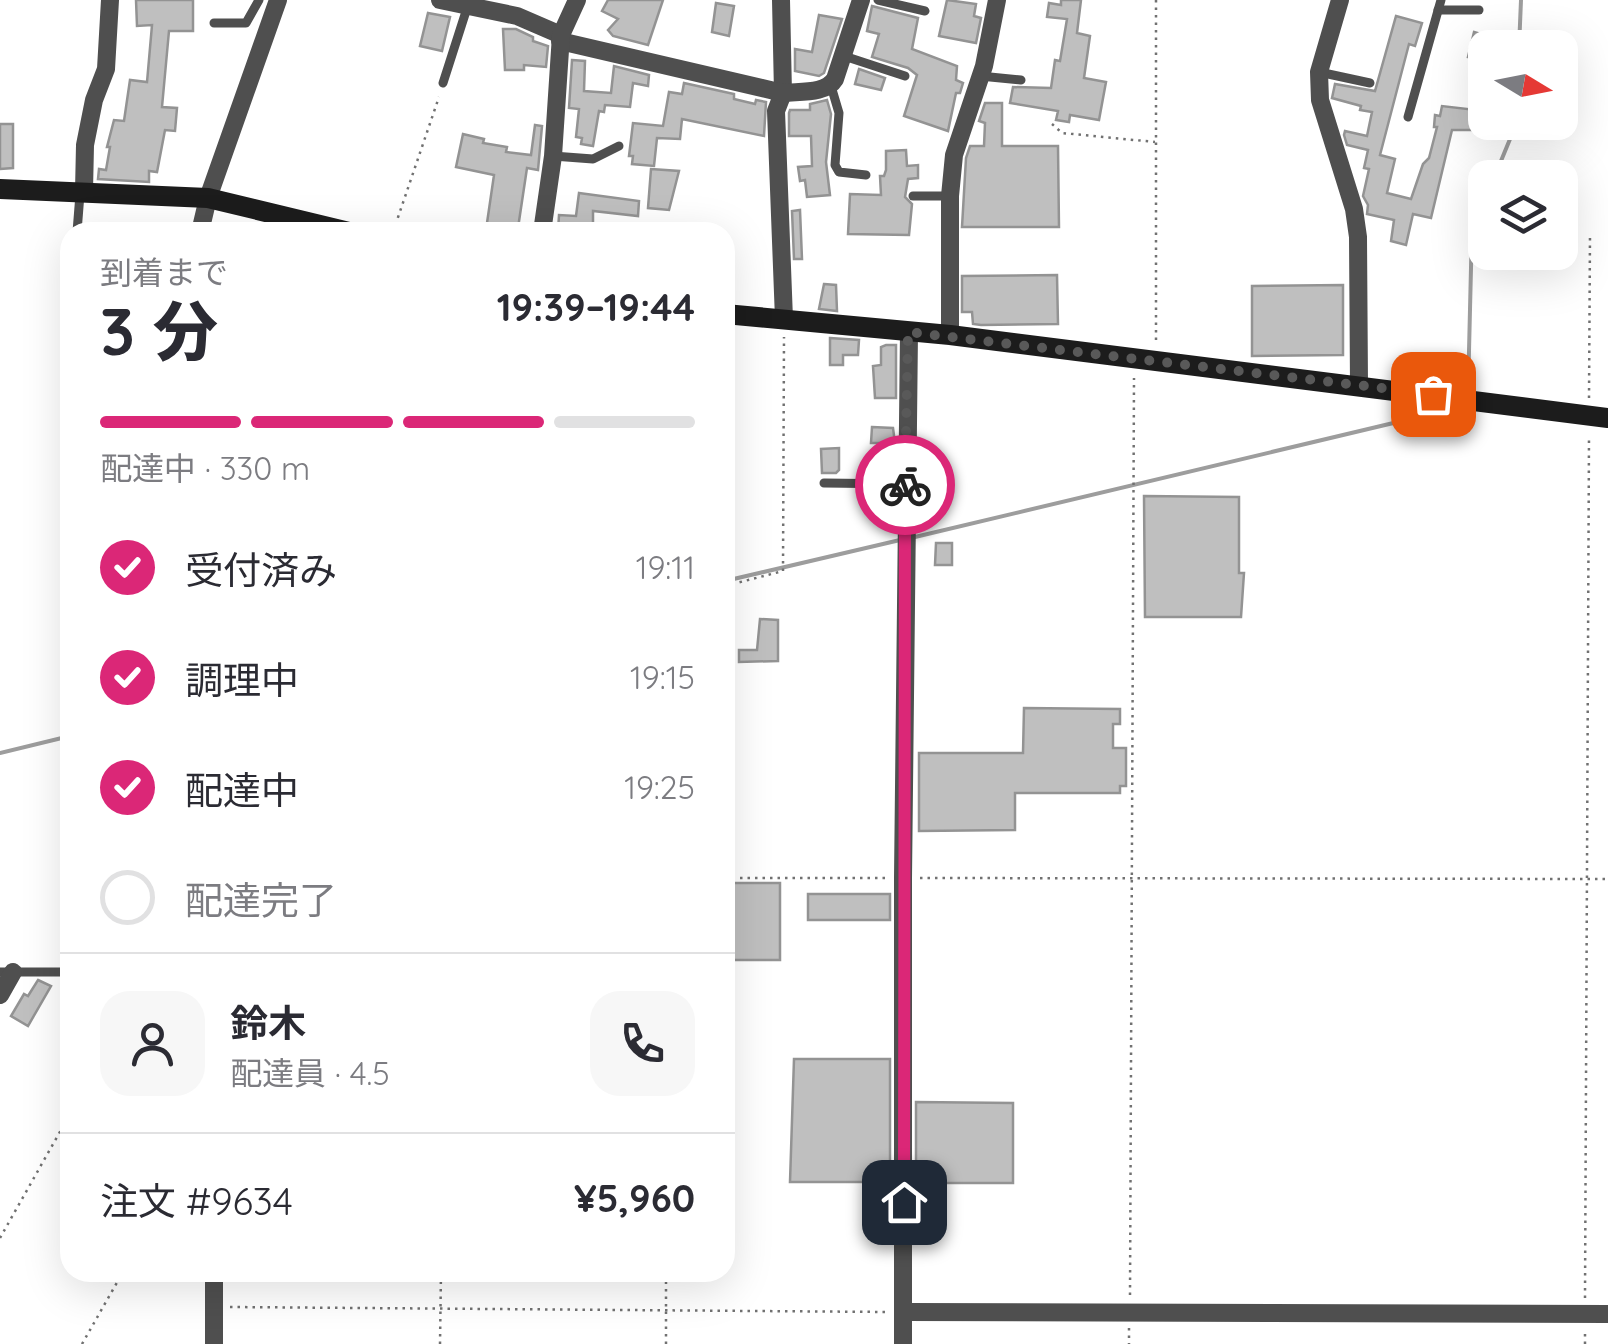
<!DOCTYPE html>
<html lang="ja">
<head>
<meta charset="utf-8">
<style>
  body { margin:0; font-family:Quicksand,"Noto Sans JP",sans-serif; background:#f7f7f7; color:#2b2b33; height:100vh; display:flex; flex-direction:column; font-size:38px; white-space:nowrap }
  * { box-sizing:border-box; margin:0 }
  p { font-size:32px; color:#7c7c81 }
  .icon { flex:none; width:55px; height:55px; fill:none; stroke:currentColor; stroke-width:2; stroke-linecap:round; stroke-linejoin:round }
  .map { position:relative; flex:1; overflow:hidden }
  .side { position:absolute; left:60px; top:222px; width:675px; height:1060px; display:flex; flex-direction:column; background:#fff; border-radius:30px; box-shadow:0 10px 40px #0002 }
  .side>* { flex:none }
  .needle { width:65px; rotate:100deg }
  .controls { position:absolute; left:1468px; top:30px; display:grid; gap:20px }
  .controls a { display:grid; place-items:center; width:110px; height:110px; border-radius:20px; background:#fff; box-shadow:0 10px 40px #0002; font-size:50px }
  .pin { position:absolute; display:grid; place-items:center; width:85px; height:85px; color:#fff; margin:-42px; border-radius:20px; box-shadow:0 5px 15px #0006 }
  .courier { position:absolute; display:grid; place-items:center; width:100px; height:100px; margin:-50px; border:8px solid #db2777; border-radius:50%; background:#fff; color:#222; box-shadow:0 2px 12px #0007 }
  .head em { font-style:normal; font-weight:800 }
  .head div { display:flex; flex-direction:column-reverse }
  .head { display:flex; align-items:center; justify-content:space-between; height:170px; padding:0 40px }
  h1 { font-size:65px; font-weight:800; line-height:75px }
  .bar { display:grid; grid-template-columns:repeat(4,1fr); gap:15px 10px; align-content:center; height:120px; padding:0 40px }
  .bar i { height:12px; border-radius:8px; background:#e1e1e2 }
  .bar .selected { background:#db2777 }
  .bar p { grid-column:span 4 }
  .line { display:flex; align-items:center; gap:25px; padding:0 40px; border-top:2px solid #e1e1e2 }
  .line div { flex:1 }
  .round { display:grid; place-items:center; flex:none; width:105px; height:105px; border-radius:30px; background:#f7f7f7 }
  ol { padding:0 40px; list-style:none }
  li { display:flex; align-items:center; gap:30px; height:110px }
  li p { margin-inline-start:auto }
  li .icon { padding:10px; border-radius:50%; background:#db2777; color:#fff; stroke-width:4 }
  li:last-child { color:#7c7c81 }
  li i { width:55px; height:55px; border:5px solid #e1e1e2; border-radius:50% }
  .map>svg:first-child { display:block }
</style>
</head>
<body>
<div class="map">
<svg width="1608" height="1344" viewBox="0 0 1608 1344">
  <rect width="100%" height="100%" fill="#fff"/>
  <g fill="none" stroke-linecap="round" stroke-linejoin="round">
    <g stroke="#9d9d9d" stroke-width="4">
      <polyline points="1519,48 1521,0"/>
      <polyline points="1494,178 1517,122"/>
      <polyline points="1468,393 1472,226 1485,198"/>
      <polyline points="915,537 1448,410 1453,405"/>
      <polyline points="725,581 900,540"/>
      <polyline points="0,753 70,736"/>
    </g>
  </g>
  <g fill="#bfbfbf" stroke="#939393" stroke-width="2.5">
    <polygon points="136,0 193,0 193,31 169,31 162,107 177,108 175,131 165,130 157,172 149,171 149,182 98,179 99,169 106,170 110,147 107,147 114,120 124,121 130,80 147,82 152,25 137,26"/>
    <polygon points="608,0 663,0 648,45 613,36 608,30 618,19 602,11"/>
    <polygon points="947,0 976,4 974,16 981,18 976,43 939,36"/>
    <polygon points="1061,0 1081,0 1077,33 1090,36 1084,78 1106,82 1099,120 1070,115 1069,122 1056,120 1058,111 1010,103 1013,87 1051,88 1055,60 1060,61 1067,19 1047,17 1049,3 1061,5"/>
    <polygon points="716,3 734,6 729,36 712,32"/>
    <polygon points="872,6 918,18 912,49 957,66 956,80 963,83 960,93 956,93 948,131 904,116 917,75 908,68 872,57 879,34 867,31"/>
    <polygon points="428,13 450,17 442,51 420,46"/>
    <polygon points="819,15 842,19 824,73 819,76 795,71 795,49 812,52"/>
    <polygon points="1396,16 1422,23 1415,46 1409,44 1380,155 1395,159 1387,193 1411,199 1423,164 1429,158 1437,127 1434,127 1435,115 1440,116 1442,106 1485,111 1483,130 1452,130 1431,218 1413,214 1406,245 1391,241 1394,220 1367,214 1368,205 1363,196 1369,169 1364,168 1368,150 1347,145 1344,135 1345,131 1367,136 1372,112 1360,110 1361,106 1332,98 1335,84 1375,91"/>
    <polygon points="503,29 516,29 533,37 533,41 548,46 546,67 524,65 524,70 505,70"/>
    <polygon points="1474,32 1511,43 1511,48 1485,48 1485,61 1468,57"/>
    <polygon points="572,60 585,61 584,91 611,93 614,66 649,75 648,86 633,83 630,107 605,105 604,112 599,111 593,146 581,144 582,138 576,137 579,109 569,108"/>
    <polygon points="859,69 885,78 881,90 855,84"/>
    <polygon points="684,83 734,94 734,99 755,104 756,100 766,102 764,136 682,119 680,139 657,138 654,166 632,164 633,156 629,156 633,123 663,126 669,92 682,94"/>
    <polygon points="827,100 831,114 826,162 830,195 807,197 805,180 800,181 798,167 812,166 811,136 789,136 789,113 790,110 810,110 810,104"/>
    <polygon points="985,103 1002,103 1002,146 1058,146 1059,227 962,227 966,158 970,146 984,146 985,123 979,121"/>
    <polygon points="0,124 13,124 13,168 0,169"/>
    <polygon points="535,125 542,126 538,170 527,168 518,228 487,223 494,175 456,167 463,134 484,139 483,143 507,147 506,152 531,155"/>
    <polygon points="906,150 907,166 918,165 918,178 908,179 905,197 912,204 909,235 848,234 850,194 881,195 880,176 884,176 886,170 886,151"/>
    <polygon points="651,169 679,171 669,210 648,208"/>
    <polygon points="579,193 639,201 638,216 593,211 593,232 558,232 559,215 576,216"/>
    <polygon points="800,210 802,259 794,259 792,211"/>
    <polygon points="1057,275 1058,324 981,325 973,324 972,312 962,312 962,276"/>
    <polygon points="824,284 836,285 837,311 819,309"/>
    <polygon points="1343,285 1343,355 1252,356 1252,286"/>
    <polygon points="830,338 859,340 858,355 843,355 843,365 830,365"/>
    <polygon points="886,345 896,345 896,398 875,398 873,366 881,365 881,347"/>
    <polygon points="872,427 893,428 895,443 871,443"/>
    <polygon points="839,448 839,470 836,473 822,473 821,449"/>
    <polygon points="1144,496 1239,497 1239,573 1244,573 1241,617 1145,617"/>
    <polygon points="936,543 952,543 952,565 935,565"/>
    <polygon points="760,619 778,620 778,661 739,662 739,650 757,650"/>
    <polygon points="1024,708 1120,709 1120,724 1113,724 1113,748 1126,748 1126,786 1120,786 1120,793 1015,793 1015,830 919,831 919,753 1023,753"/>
    <rect x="725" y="883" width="55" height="77"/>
    <rect x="808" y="894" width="82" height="26"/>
    <polygon points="38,980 51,986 28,1026 11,1016 24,994 28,996"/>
    <polygon points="794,1059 890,1059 890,1169 888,1169 887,1182 790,1182"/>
    <polygon points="916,1102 1013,1103 1013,1183 916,1183"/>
  </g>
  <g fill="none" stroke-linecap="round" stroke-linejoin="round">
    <g stroke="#717171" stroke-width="2.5" stroke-dasharray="2.5 5" stroke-linecap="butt">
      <polyline points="1156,0 1156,343"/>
      <polyline points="1052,124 1062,133 1155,142"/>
      <polyline points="393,232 439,97"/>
      <polyline points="1589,398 1590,233"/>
      <polyline points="725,586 783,571 784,337"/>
      <polyline points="725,878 887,878"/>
      <polyline points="920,878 1608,879"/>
      <polyline points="0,1238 70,1114"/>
      <polyline points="1130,1295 1134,378"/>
      <polyline points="1585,1298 1589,436"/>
      <polyline points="230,1307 887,1312"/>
      <polyline points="1129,1328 1129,1344"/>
      <polyline points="82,1344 123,1272"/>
      <polyline points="440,1344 441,1272"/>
      <polyline points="666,1344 666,1272"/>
      <polyline points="1585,1344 1585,1331"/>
    </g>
    <g stroke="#4f4f4f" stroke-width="9">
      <polyline points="878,0 925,11"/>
      <polyline points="1438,10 1479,10"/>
      <polyline points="214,23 246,23 259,0"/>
      <polyline points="844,56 905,76"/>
      <polyline points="1319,72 1370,83"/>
      <polyline points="980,76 1021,80"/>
      <polyline points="443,83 468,5"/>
      <polyline points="831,86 839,113 835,165 839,172 866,175"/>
      <polyline points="1408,117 1441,0"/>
      <polyline points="553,156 593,159 619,146"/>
      <polyline points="913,196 950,196"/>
      <polyline points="77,232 80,194"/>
      <polyline points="824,483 905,484"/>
      <polyline points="0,972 70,972"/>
    </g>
    <g stroke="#4f4f4f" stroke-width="18">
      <polyline points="440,0 517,16 561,35"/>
      <polyline points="781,0 783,93 776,111 784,319"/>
      <polyline points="1340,0 1319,72 1320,100 1354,209 1358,237 1359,384"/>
      <path d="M560 41 783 93C800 91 826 94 835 79L861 0"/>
      <polyline points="84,191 85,145 94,100 106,69 110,0"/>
      <polyline points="200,232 208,198 278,0"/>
      <polyline points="542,232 553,156 561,35 577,0"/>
      <polyline points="950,335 950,196 954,155 984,66 997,0"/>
      <polyline points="0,995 13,972"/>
      <polyline points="904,1312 1608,1314"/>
      <polyline points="214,1344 214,1272"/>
      <polyline points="903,1344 903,878 909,332"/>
    </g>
    <g stroke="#1c1c1c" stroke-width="20">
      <polyline points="0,189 208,198 349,232"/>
      <polyline points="725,314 950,335 1608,418"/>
    </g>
  </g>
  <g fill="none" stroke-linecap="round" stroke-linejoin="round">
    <polyline stroke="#595959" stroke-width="10" stroke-dasharray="0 18" points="905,485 908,332 1433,394"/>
    <polyline stroke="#db2777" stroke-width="12" points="904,1202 905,485"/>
  </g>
</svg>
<div class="controls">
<a><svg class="needle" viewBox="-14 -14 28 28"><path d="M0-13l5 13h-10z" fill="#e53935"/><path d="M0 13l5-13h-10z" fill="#7c7c81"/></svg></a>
<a><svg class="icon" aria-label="layers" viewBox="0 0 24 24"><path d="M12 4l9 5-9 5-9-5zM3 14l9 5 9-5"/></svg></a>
</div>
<div class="pin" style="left:1433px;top:394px;background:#ea580c"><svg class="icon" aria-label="bag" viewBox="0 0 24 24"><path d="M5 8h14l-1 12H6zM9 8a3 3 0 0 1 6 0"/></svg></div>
<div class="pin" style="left:904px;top:1202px;background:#1f2937"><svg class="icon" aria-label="home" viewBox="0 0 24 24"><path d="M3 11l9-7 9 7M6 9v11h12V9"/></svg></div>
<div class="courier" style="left:905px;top:485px"><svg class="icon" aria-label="bike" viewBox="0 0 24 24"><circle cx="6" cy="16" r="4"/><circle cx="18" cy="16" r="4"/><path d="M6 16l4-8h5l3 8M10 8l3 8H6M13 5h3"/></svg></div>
<section class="side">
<div class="head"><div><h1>3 分</h1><p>到着まで</p></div><em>19:39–19:44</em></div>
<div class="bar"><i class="selected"></i><i class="selected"></i><i class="selected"></i><i></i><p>配達中 · 330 m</p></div>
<ol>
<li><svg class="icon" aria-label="check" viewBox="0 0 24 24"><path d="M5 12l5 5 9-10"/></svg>受付済み<p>19:11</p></li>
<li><svg class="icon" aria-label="check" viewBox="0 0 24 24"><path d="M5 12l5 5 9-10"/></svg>調理中<p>19:15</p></li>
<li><svg class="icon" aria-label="check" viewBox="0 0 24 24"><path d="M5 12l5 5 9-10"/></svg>配達中<p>19:25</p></li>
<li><i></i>配達完了</li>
</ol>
<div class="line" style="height:180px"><a class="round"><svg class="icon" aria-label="person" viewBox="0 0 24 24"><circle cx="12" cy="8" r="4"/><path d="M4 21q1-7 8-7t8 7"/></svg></a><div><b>鈴木</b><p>配達員 · 4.5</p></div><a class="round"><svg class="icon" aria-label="phone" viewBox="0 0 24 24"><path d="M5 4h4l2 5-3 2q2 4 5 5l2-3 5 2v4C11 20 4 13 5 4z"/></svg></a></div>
<div class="line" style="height:130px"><div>注文 #9634</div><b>¥5,960</b></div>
</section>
</div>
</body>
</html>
